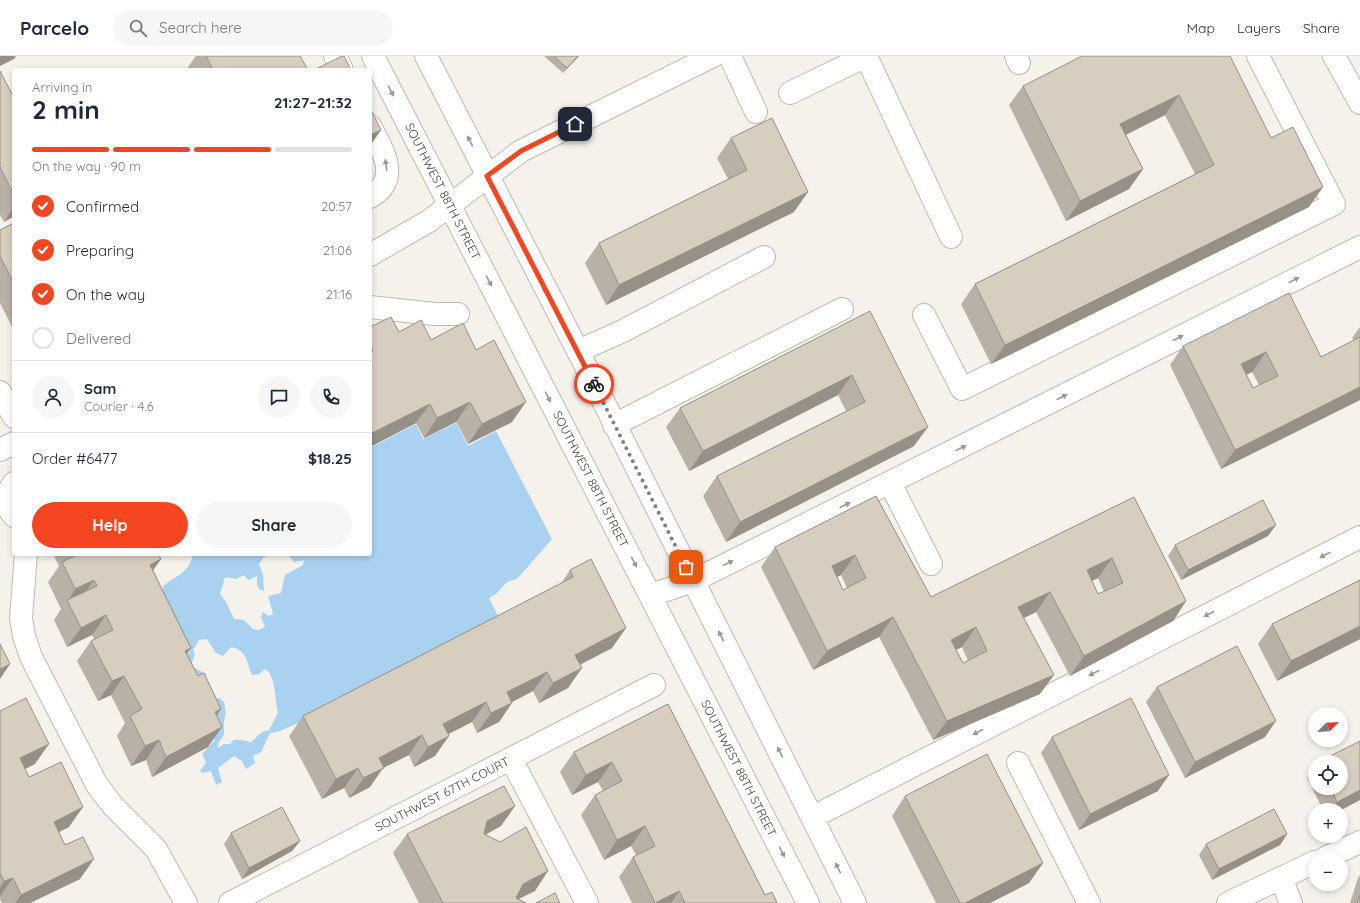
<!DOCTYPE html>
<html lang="en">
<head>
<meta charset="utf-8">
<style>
  body { margin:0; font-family:Quicksand,sans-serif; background:#f6f6f7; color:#1f2937; height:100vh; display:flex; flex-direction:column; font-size:15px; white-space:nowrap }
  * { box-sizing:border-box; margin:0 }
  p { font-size:13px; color:#747a83 }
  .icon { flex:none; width:22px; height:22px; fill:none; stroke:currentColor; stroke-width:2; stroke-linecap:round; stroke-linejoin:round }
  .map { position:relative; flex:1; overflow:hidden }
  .details { position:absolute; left:12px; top:12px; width:360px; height:488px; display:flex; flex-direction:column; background:#fff; border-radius:4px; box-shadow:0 2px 6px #0003 }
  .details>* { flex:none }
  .needle { width:26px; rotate:65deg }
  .tools { position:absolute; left:1308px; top:651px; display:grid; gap:8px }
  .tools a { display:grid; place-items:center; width:40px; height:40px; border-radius:50%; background:#fff; box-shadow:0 2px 6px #0003; font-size:20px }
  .pin { position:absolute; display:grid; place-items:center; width:34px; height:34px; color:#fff; margin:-17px; border-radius:8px; box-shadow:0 2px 6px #0006 }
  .courier { position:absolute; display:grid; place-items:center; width:40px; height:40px; margin:-20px; border:3px solid #f54521; border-radius:50%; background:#fff; color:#222; box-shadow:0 1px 5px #0007 }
  .head em { font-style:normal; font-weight:800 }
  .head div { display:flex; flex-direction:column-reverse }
  .head { display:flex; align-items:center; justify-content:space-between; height:68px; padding:0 20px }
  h1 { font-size:26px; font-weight:800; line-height:30px }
  .bar { display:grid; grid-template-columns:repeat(4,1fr); gap:6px 4px; align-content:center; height:48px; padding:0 20px }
  .bar i { height:5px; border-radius:3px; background:#e0e1e3 }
  .bar .active { background:#f54521 }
  .bar p { grid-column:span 4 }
  .line { display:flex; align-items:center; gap:10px; padding:0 20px; border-top:1px solid #e0e1e3 }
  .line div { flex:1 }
  .round { display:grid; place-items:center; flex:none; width:42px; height:42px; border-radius:21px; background:#f6f6f7 }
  ol { padding:0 20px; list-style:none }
  li { display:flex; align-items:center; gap:12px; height:44px }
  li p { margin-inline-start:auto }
  li .icon { padding:4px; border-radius:50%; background:#f54521; color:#fff; stroke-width:4 }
  li:last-child { color:#747a83 }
  li i { width:22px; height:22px; border:2px solid #e0e1e3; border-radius:50% }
  .cta { display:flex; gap:8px; margin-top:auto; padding:8px 20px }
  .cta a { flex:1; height:46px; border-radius:24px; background:#f54521; color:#fff; font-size:16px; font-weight:800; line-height:46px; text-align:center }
  .cta a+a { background:#f6f6f7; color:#1f2937 }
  header { display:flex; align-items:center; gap:24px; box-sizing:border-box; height:56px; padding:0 20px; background:#fff; border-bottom:1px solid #e0e1e3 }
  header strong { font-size:19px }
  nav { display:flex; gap:22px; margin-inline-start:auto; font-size:14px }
  .search { width:280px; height:36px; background:#f6f6f7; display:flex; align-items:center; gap:10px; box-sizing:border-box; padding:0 14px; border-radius:22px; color:#747a83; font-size:15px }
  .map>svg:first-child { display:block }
</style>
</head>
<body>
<header>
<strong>Parcelo</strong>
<div class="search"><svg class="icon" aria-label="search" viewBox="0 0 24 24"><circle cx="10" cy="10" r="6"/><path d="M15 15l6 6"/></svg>Search here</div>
<nav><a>Map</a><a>Layers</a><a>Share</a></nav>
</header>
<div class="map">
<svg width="1360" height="847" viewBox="0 0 1360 847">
  <rect width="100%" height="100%" fill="#f5f2eb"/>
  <path fill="#a9d1f0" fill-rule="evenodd" d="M456 367 468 390 496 375 552 483 517 523 507 526 497 537 489 542 500 564 298 667 280 675 270 677 261 696 253 700 255 707 246 713 242 705 234 700 218 712 222 726 216 729 211 715 202 717 200 715 206 706 202 698 215 684 175 604 190 596C181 579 162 550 163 530 177 519 189 517 193 498H269L263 502 259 508 263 519 264 535 259 533 257 529V520L248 524 244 519 236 523 225 521 220 538 226 546 234 563 244 564 253 573 259 574 265 571 261 561 263 556 268 560 273 558 268 540 281 537 285 519 303 509 304 504 294 506 289 500 291 498H370V392L416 368 423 383ZM207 583 216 597 223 600 231 591C248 595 246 605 252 619L259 618 265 613C276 619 275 645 278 657L269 674 262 676 251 686 242 684H234L230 688H224L218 692 219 686 224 679V665L226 657 224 646 219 642 207 645 206 618 191 610 195 598 193 594 199 584Z"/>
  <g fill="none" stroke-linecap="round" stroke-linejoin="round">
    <defs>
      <g id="minor">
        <polyline points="335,0 342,14"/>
        <polyline points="373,0 808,847"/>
        <polyline points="426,0 578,295 855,847"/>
        <polyline points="730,0 756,56"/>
        <polyline points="1016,0 1019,7"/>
        <polyline points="1334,0 1360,47"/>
        <polyline points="790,37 866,0 951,181"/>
        <path d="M370 70C382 93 402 123 370 141"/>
        <polyline points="370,199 429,165 521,95 713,0"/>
        <polyline points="370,251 434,258 458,258"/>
        <polyline points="924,259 962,333 1334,148 1258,0"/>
        <polyline points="578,295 623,275 764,201"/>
        <polyline points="0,336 14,361"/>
        <polyline points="614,369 842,253"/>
        <polyline points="0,394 14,387"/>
        <path d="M14 427C5 438 5 449 14 460"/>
        <polyline points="890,427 931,508"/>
        <polyline points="26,498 21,562 24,580 31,601 97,729 113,750 156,793 186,847"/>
        <polyline points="651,539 693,525 1360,191"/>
        <polyline points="511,703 587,847"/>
        <polyline points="1018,707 1089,847"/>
        <polyline points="813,761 1360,481"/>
        <polyline points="1325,802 1360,786"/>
        <polyline points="1281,822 1291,847"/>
        <polyline points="230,847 654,629"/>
        <polyline points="1228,847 1315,806"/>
      </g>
    </defs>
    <use href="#minor" stroke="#c1baad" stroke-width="24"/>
    <use href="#minor" stroke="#fff" stroke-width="22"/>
  </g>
  <g fill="#b9b1a5" fill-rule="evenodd">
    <polygon points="196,0 300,0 308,14 189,14 188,11"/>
    <polygon points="544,0 579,0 563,17"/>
    <polygon points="1230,0 1271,82 1309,151 991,308 961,248 975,228 1195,118 1165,59 1126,79 1143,113 1129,133 1066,165 1009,49 1023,30"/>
    <polygon points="0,15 14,42 14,160 4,166 0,159"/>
    <polygon points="731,82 794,156 606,249 585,207 599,187 728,123 717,102"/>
    <polygon points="14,167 14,273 13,273 0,247 0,174"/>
    <polygon points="870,255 914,390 726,486 703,440 717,420 846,355 838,339 689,415 666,371 680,352"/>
    <polygon points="370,271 399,276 431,284 512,366 468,388 456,366 424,382 416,367 370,391"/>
    <path d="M1360 271V344L1221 413 1170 309 1183 290 1321 301 1354 284 1352 282ZM1252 316 1259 329 1253 332 1246 319Z"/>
    <path d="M876 440 931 541 1134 441 1186 545 1173 565 1070 620 1036 556 1024 562 1040 638 933 684 879 581 813 614 761 511 775 491ZM841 519 847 532 843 534 837 521ZM1098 522 1104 536 1098 538 1092 525ZM962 591 968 605 963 607 956 594Z"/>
    <polygon points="1268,480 1181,524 1168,500 1175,489"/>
    <polygon points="53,498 158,498 161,503 153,514 191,592 187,598 217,659 208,691 152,721 146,704 131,710 117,680 125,667 111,639 98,645 77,605 91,585 94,583 92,579 67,591 54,564 61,553 48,526 59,510"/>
    <polygon points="570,514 612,592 580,609 568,632 539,647 533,635 512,646 499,666 477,677 472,666 448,678 435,700 414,711 409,699 383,712 370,731 349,742 344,732 322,743 289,680 303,660 561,528"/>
    <polygon points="1360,524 1360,583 1277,625 1258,588 1272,568"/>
    <polygon points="1157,631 1265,681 1185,722 1146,646"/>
    <polygon points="668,648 765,839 777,847 632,847 619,821 633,801 636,799 631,790 604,804 581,759 595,739 603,735 598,726 572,739 560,716 574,696"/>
    <polygon points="0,655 35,708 25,713 29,721 69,771 59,776 80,823 30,847 2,847 0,844"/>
    <polygon points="1052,681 1158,735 1079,774 1041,697"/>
    <polygon points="1315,710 1315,732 1341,732 1360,744 1341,754 1323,754 1307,722"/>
    <polygon points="905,740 1043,807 1029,827 990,847 936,847 892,760"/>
    <polygon points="501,770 485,779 535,835 518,843 526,847 419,847 393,797 407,778"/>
    <polygon points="231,777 300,785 292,795 242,823 224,788"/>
    <polygon points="1287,778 1280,789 1212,824 1199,799 1206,788"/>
    <polygon points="1360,819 1360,847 1350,847 1358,822"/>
  </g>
  <g fill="#969086">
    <polygon points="0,0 16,0 14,3 0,10"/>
    <polygon points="578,0 579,0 563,17 567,12"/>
    <polygon points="1179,39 1165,59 1107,88 1120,68"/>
    <polygon points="381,74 370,90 370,79"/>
    <polygon points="1143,113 1129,133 1066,165 1080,145"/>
    <polygon points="1323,131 1309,151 991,308 1005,289"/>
    <polygon points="808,136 794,156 606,249 619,229"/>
    <polygon points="14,151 14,160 4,166"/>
    <polygon points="1266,296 1252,316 1227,328 1241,308"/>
    <polygon points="852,319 838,339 689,415 703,395"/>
    <polygon points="1360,331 1360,344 1221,413 1235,394"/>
    <polygon points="470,346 456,366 424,382 437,362"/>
    <polygon points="526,346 512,366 468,388 482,368"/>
    <polygon points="430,348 416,367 370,391 370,378"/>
    <polygon points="928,371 914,390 726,486 740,466"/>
    <polygon points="1276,469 1268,480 1181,524 1188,514"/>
    <polygon points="855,499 841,519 818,530 832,510"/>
    <polygon points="1112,502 1098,522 1073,534 1087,514"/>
    <polygon points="161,503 147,523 150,509"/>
    <polygon points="94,524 80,544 68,545 75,533"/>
    <polygon points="1050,536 1036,556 1005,571 1018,551"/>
    <polygon points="1186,545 1173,565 1070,620 1084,600"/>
    <polygon points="106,559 92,579 67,591 81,572"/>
    <polygon points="893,561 879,581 813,614 827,595"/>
    <polygon points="1360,570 1360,583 1277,625 1291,605"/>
    <polygon points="976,571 962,591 937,603 951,584"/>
    <polygon points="626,572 612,592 561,618 575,599"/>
    <polygon points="191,592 177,612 185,595"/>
    <polygon points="10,608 0,623 0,613"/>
    <polygon points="582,612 568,632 539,647 553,627"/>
    <polygon points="547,616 533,635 493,656 507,636"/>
    <polygon points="1054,619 1040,638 933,684 947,665"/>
    <polygon points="124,620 111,639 98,645 112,625"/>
    <polygon points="486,646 472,666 429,688 443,668"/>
    <polygon points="512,647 499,666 477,677 491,657"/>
    <polygon points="221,653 207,673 215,656"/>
    <polygon points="1276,665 1265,681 1185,722 1195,706"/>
    <polygon points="222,671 208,691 152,721 166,701"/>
    <polygon points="422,679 409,699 383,712 370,731 349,742 379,702"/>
    <polygon points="449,680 435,700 414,711 428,691"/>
    <polygon points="159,684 146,704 131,710 145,690"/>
    <polygon points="49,688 35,708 6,722 20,702"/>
    <polygon points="612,706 598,726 572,739 586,719"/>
    <polygon points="358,712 344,732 322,743 336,723"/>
    <polygon points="1169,719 1158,735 1079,774 1090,758"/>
    <polygon points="1360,734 1360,744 1341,754 1332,754 1337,746"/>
    <polygon points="515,750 501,770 473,785 487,765"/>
    <polygon points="83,751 69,771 40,785 54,766"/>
    <polygon points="645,770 631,790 604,804 617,784"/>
    <polygon points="1287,778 1280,789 1212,824 1219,813"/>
    <polygon points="300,785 292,795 242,823 249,812"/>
    <polygon points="94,803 80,823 30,847 15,847 21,839"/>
    <polygon points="1043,807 1029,827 990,847 965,847"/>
    <polygon points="548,815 535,835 510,847 523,828"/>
    <polygon points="13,822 0,840 0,832 4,825"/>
    <polygon points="679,835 671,847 655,847"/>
  </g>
  <g fill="#d7cec0" stroke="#969086" fill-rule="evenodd">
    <polygon points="206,0 300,0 308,14 213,14"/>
    <polygon points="342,0 344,0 351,14 314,14"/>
    <polygon points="554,0 578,0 567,12"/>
    <polygon points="1082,0 1230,0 1271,82 1293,71 1323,131 1005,289 975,228 1214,109 1179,39 1120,68 1143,113 1080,145 1023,30"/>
    <polygon points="0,15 14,42 14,139 0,111"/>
    <polygon points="370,52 381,74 370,79"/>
    <polygon points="772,62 808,136 619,229 599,187 747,114 731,82"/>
    <polygon points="14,167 14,228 0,200 0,174"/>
    <path d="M1289 237 1321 301 1360 281V331L1235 394 1183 290ZM1266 296 1278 320 1253 332 1241 308Z"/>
    <polygon points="870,255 928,371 740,466 717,420 865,346 852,319 703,395 680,352"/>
    <polygon points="391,261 399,276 421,264 431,284 463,267 476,294 494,284 526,346 482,368 470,346 437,362 430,348 370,378 370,296 373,295 370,289 370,271"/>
    <path d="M876 440 931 541 1134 441 1186 545 1084 600 1050 536 1018 551 1054 619 947 665 893 561 827 595 775 491ZM855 499 866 522 843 534 832 510ZM1112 502 1123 527 1098 538 1087 514ZM976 571 987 595 963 607 951 584Z"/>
    <polygon points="1263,444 1276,469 1188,514 1175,489"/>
    <polygon points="76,498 158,498 161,503 150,509 191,592 185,595 198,620 204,617 221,653 215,656 222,671 166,701 159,684 145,690 130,660 142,653 124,620 112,625 91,585 113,574 106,559 81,572 67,544 97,530 94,524 75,533 62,506 77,499"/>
    <polygon points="591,503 626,572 575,599 582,612 553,627 547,616 507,636 512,647 491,657 486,646 443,668 449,680 428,691 422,679 379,702 384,712 363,722 358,712 336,723 303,660 573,521 570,514"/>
    <polygon points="1360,524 1360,570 1291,605 1272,568"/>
    <polygon points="0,588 10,608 0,613"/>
    <polygon points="1237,590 1276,665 1195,706 1157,631"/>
    <polygon points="26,642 49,688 20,702 29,721 61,706 83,751 54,766 65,789 83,781 94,803 21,839 13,822 4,825 0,817 0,655"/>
    <polygon points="1131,642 1169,719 1090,758 1052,681"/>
    <polygon points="668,648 765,839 772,836 777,847 685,847 679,835 655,847 633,801 655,790 645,770 617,784 595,739 622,725 612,706 586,719 574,696"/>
    <polygon points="1360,685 1360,734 1337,746 1331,732 1341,732 1341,706 1318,706"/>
    <polygon points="987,698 1043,807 965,847 960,847 905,740"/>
    <polygon points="504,730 515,750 487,765 484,778 500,786 526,771 548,815 523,828 516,842 526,847 443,847 407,778"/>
    <polygon points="282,751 300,785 249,812 231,777"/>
    <polygon points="1274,753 1287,778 1219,813 1206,788"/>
    <polygon points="555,837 560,847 536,847"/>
    <polygon points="1360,839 1360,847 1357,847"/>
  </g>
  <defs><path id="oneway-solid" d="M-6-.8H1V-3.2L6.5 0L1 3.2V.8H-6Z"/></defs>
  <g fill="#9b9892">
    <use href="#oneway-solid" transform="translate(391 35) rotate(62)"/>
    <use href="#oneway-solid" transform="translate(470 85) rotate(-117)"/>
    <use href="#oneway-solid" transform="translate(386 109) rotate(-98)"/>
    <use href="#oneway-solid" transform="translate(1294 224) rotate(-27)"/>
    <use href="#oneway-solid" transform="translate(489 225) rotate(62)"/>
    <use href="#oneway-solid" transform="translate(1178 282) rotate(-27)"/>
    <use href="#oneway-solid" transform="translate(548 341) rotate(63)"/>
    <use href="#oneway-solid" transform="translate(1062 341) rotate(-27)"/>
    <use href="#oneway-solid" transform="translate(961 392) rotate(-26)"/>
    <use href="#oneway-solid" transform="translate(845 449) rotate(-27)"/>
    <use href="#oneway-solid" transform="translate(1325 499) rotate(153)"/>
    <use href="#oneway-solid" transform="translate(634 506) rotate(63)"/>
    <use href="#oneway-solid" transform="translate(728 507) rotate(-26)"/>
    <use href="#oneway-solid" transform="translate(1209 558) rotate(153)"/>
    <use href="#oneway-solid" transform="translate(721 580) rotate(-117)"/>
    <use href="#oneway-solid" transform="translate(1094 617) rotate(153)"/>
    <use href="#oneway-solid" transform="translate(978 676) rotate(153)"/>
    <use href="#oneway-solid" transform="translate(780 696) rotate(-117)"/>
    <use href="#oneway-solid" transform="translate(782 796) rotate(63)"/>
    <use href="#oneway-solid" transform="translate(838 812) rotate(-116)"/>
  </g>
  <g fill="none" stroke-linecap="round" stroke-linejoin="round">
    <polyline stroke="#858077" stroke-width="4" stroke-dasharray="0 7.2" points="594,328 686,511"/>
    <polyline stroke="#f54521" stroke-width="5" points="575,68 521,95 487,120 594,328"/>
  </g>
  <g text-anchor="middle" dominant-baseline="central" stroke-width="3" stroke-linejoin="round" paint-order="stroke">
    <g font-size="12" fill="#494339" stroke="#fff">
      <text transform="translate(443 135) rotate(63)">SOUTHWEST 88TH STREET</text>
      <text transform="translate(591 423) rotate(63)">SOUTHWEST 88TH STREET</text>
      <text transform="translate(739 712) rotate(63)">SOUTHWEST 88TH STREET</text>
      <text transform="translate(442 738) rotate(-27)">SOUTHWEST 67TH COURT</text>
    </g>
  </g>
</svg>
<div class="tools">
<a><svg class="needle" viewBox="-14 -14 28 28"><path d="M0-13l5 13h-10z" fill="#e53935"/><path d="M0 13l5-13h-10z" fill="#747a83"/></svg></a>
<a><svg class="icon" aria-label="locate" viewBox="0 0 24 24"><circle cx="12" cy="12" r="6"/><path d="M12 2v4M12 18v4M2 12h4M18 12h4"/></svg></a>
<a>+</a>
<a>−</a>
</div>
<div class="pin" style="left:686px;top:511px;background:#ea580c"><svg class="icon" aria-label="bag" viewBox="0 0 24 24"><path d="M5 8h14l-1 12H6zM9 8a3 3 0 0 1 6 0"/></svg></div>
<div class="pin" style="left:575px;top:68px;background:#1f2937"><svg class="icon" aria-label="home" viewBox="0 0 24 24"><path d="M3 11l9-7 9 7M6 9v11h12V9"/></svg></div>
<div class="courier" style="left:594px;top:328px"><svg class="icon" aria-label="bike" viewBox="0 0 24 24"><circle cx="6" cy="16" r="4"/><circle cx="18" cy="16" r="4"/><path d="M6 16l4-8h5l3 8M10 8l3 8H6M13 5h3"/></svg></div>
<section class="details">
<div class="head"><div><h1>2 min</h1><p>Arriving in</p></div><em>21:27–21:32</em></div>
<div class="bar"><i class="active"></i><i class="active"></i><i class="active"></i><i></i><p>On the way · 90 m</p></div>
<ol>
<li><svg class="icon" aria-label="check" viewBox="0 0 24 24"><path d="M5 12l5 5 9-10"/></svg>Confirmed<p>20:57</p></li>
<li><svg class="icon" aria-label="check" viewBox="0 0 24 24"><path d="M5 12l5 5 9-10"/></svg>Preparing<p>21:06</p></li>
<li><svg class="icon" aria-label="check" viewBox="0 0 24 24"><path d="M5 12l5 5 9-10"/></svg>On the way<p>21:16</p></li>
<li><i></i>Delivered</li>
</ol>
<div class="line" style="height:72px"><a class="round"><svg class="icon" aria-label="person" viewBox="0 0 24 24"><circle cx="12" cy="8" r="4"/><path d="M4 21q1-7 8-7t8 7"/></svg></a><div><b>Sam</b><p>Courier · 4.6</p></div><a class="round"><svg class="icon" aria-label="chat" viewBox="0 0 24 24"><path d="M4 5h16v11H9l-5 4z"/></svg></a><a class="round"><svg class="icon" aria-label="phone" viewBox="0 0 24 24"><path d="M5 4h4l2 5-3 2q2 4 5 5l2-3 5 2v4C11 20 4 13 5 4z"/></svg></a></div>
<div class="line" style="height:52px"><div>Order #6477</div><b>$18.25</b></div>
<div class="cta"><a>Help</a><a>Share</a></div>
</section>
</div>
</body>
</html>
